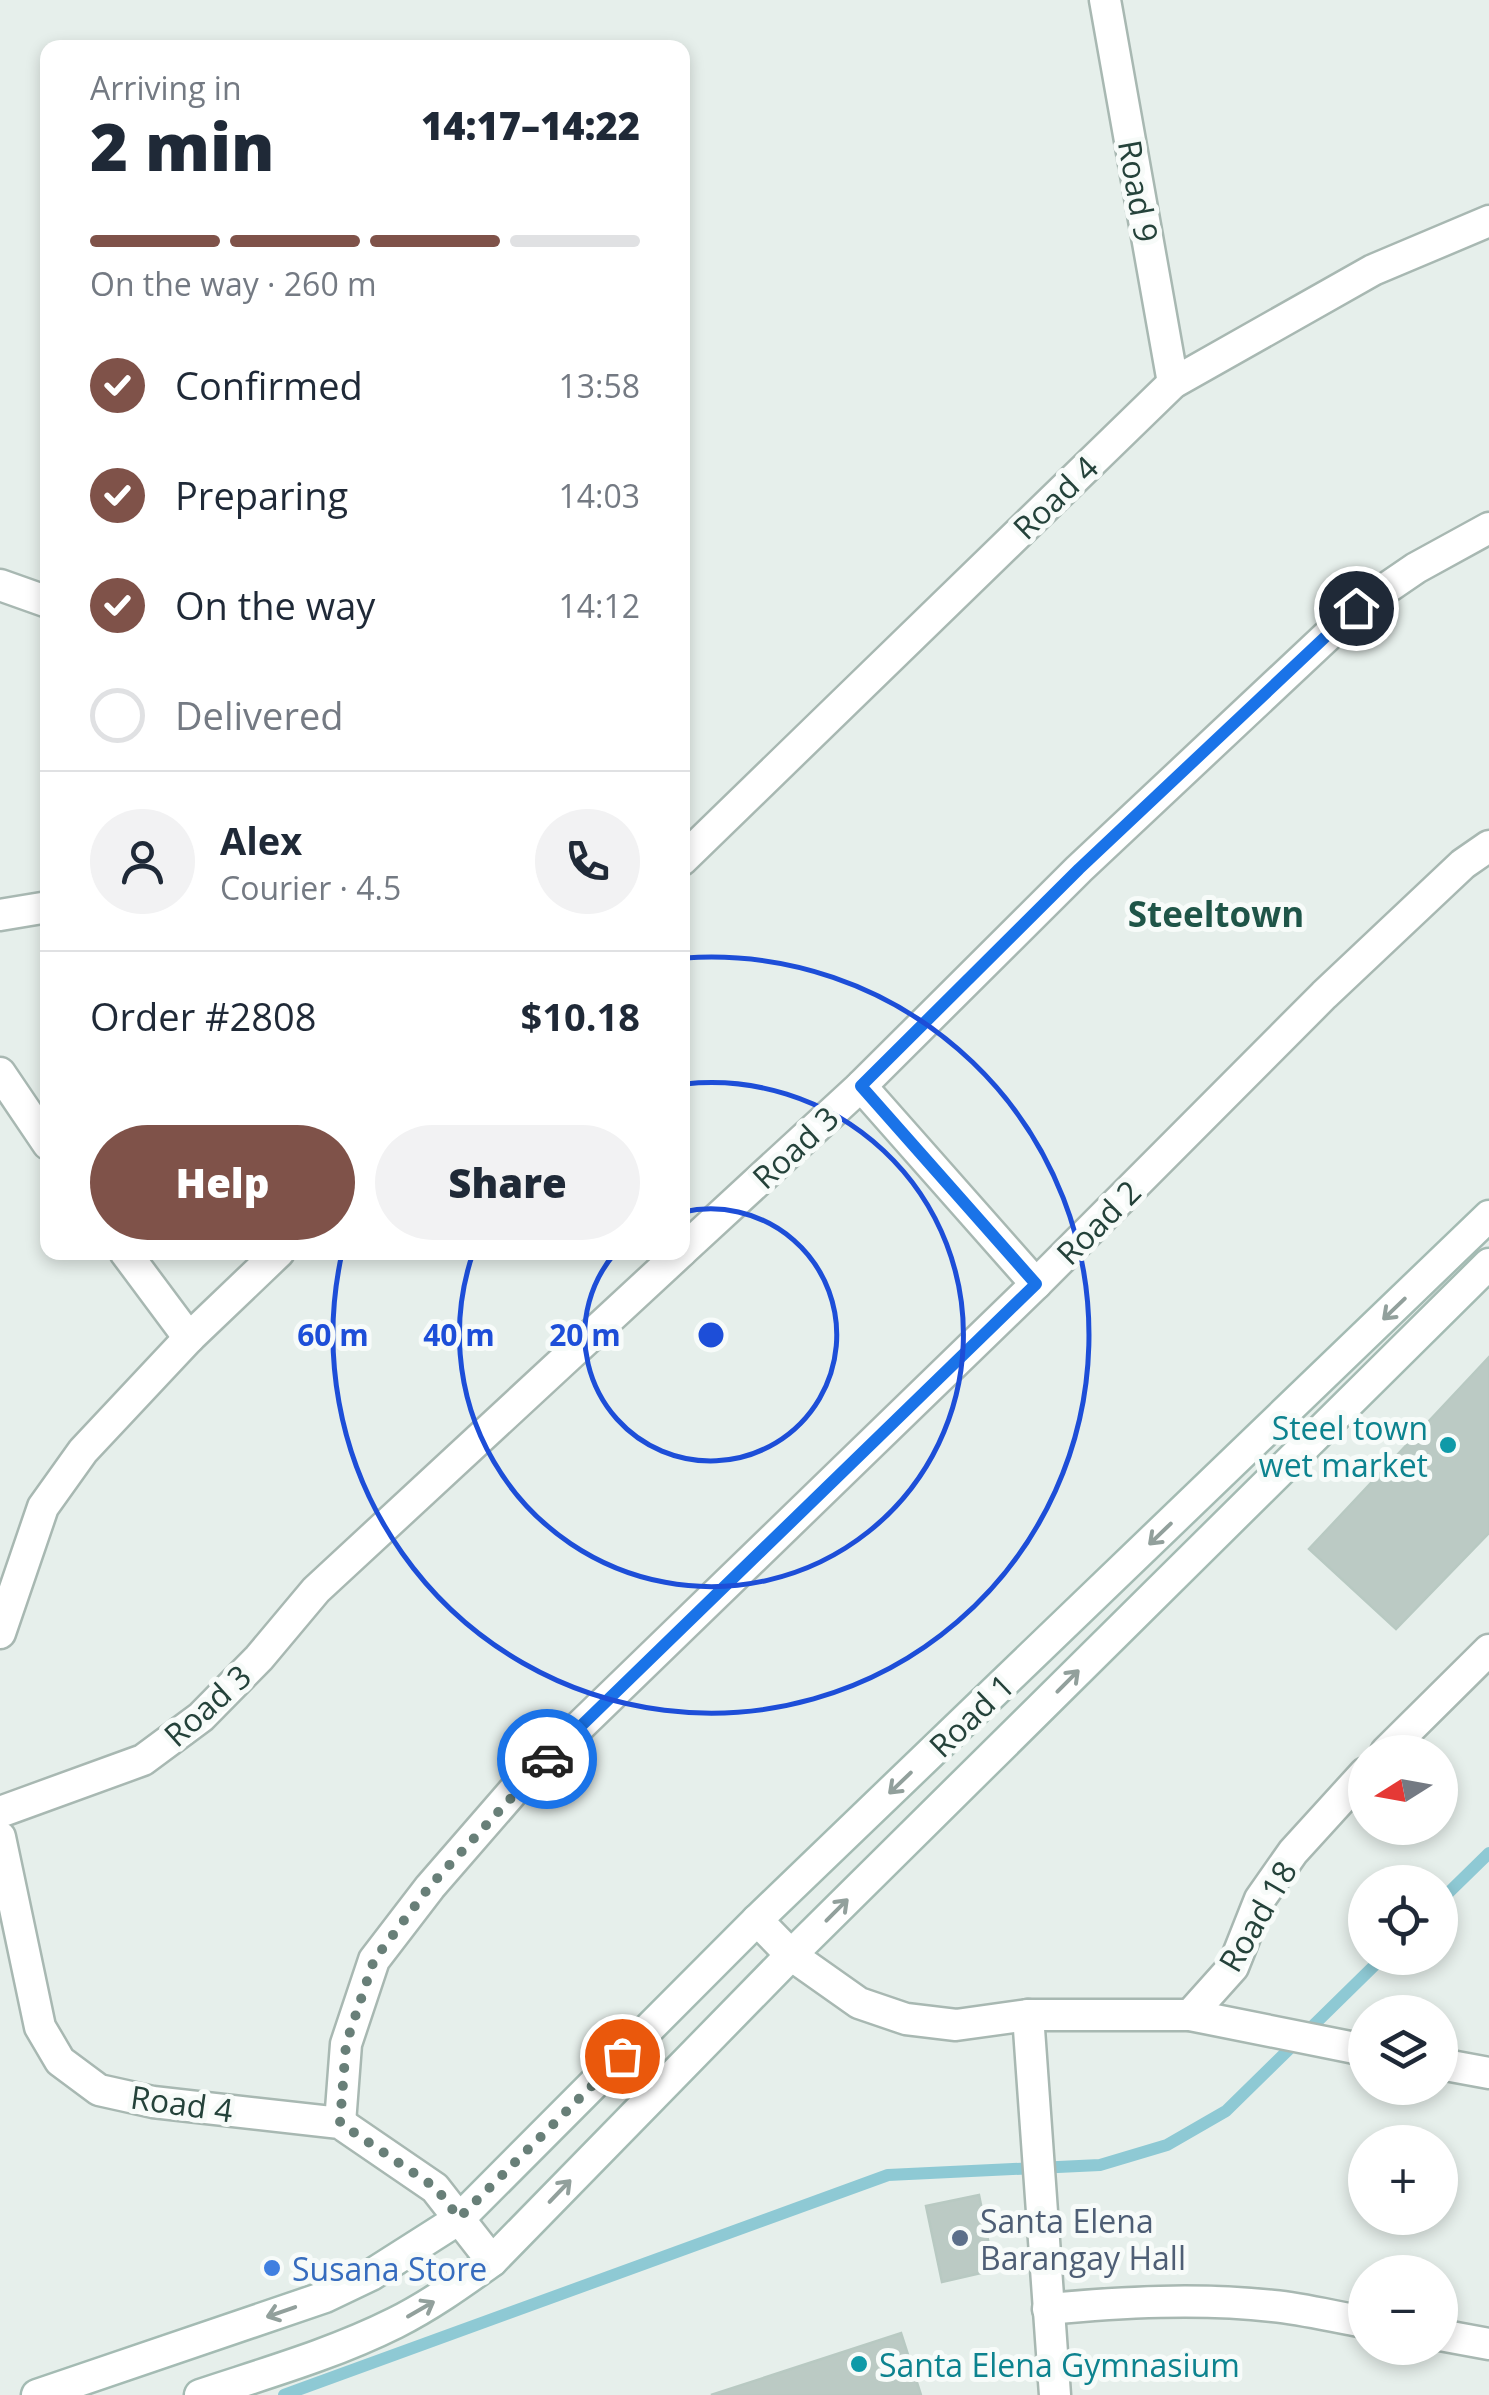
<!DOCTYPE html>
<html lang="en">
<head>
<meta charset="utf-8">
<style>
  body { margin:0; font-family:"Open Sans",sans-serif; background:#f2f2f3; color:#1f2937; height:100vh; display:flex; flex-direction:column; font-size:38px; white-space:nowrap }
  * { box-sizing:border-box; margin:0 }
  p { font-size:32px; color:#747a83 }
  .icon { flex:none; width:55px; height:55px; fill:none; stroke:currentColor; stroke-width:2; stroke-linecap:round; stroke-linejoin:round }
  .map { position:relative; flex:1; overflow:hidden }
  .details { position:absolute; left:40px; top:40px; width:650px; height:1220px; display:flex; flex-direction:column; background:#fff; border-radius:20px; box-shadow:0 5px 15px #0003 }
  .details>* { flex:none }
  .needle { width:65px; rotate:259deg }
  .controls { position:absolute; left:1348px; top:1735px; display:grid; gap:20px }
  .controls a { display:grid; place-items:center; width:110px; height:110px; border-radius:50%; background:#fff; box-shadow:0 5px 15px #0003; font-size:50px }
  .pin { position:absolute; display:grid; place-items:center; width:85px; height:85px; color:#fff; margin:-42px; border:5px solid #fff; border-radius:50%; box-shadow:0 2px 10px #0007 }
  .courier { position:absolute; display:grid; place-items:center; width:100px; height:100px; margin:-50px; border:8px solid #1a73e8; border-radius:50%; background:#fff; color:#222; box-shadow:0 2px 12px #0007 }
  .head em { font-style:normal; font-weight:800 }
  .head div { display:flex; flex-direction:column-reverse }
  .head { display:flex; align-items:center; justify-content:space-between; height:170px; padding:0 50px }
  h1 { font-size:65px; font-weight:800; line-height:75px }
  .bar { display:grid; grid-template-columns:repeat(4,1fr); gap:15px 10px; align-content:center; height:120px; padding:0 50px }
  .bar i { height:12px; border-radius:8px; background:#e0e1e3 }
  .bar .current { background:#7f5249 }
  .bar p { grid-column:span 4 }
  .line { display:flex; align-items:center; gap:25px; padding:0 50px; border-top:2px solid #e0e1e3 }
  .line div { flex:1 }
  .round { display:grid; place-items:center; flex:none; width:105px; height:105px; border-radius:52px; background:#f2f2f3 }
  ol { padding:0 50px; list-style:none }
  li { display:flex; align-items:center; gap:30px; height:110px }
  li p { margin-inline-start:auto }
  li .icon { padding:10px; border-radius:50%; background:#7f5249; color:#fff; stroke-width:4 }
  li:last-child { color:#747a83 }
  li i { width:55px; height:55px; border:5px solid #e0e1e3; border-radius:50% }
  .button { display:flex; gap:20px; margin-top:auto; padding:20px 50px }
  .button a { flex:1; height:115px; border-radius:60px; background:#7f5249; color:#fff; font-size:40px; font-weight:800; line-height:115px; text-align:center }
  .button a+a { background:#f2f2f3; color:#1f2937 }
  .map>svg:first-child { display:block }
</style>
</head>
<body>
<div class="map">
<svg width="1489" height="2395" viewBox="0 0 1489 2395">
  <rect width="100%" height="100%" fill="#e6efeb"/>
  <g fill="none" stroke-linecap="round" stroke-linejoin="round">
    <g stroke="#8ec9d4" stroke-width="12">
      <polyline points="1440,1901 1489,1853"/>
      <polyline points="284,2395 888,2175 1100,2165 1167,2145 1226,2111 1382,1958"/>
    </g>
  </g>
  <g fill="#bbcac4" stroke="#b8c9c2" stroke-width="2.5">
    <polygon points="1489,1357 1489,1533 1396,1629 1309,1549"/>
    <polygon points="979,2195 994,2270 942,2282 926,2206"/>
    <polygon points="901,2333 921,2395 711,2395"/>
  </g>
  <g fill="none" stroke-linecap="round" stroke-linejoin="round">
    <defs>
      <g id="street">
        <polyline points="1105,0 1173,383"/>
        <polyline points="0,585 48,602"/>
        <polyline points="682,860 1173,383 1373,270 1489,221"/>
        <polyline points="0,915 48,907"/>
        <polyline points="0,1073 48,1144"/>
        <polyline points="861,1086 1036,1284"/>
        <polyline points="682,1251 861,1086 1079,869 1356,609 1416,568 1489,528"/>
        <polyline points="125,1252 189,1338"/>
        <polyline points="0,1633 43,1507 83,1451 189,1338 279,1252"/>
        <polyline points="1386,1752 1489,1650"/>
        <polyline points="0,1812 143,1760 201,1717 259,1658 316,1590 681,1252"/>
        <polyline points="0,1837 40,2027 60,2061 99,2090 153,2102 340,2123 435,2188 492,2261"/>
        <polyline points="757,1920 791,1955 859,2003 906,2019 956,2025 1028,2015 1190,2015 1365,2050"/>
        <polyline points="1028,2015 1055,2395"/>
        <polyline points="1190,2015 1233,1967 1260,1899 1293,1852 1365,1773"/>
        <polyline points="1440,2064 1489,2073"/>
        <polyline points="340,2123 346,2044 374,1960 430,1887 516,1788 1036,1284 1324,995 1463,864 1489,846"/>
        <path d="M1048 2309C1123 2302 1198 2298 1273 2306 1304 2309 1335 2317 1365 2322"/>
        <polyline points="1440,2335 1489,2344"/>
      </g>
      <g id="secondary">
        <polyline points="37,2395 325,2297 371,2275 459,2219 757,1920 1489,1216"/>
        <path d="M200 2395C266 2373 333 2354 395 2323 429 2306 460 2284 492 2261L791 1955 1489 1264"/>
      </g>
    </defs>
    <use href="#street" stroke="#a8b8b2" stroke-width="35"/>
    <use href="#secondary" stroke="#a4bbb3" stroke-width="35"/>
    <use href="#street" stroke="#fff" stroke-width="30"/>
    <use href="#secondary" stroke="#fff" stroke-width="30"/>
  </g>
  <defs><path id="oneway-shaft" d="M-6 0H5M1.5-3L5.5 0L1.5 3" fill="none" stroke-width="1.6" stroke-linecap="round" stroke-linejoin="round" transform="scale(2.5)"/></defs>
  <g stroke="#92a09c">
    <use href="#oneway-shaft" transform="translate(1394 1309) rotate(136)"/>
    <use href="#oneway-shaft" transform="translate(1160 1534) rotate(136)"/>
    <use href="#oneway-shaft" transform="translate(1068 1681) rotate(-45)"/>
    <use href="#oneway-shaft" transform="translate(900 1783) rotate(136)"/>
    <use href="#oneway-shaft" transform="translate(837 1910) rotate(-45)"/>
    <use href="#oneway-shaft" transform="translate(560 2191) rotate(-46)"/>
    <use href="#oneway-shaft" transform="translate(421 2309) rotate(-30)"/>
    <use href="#oneway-shaft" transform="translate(281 2312) rotate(161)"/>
  </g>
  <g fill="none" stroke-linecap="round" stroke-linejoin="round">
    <polyline stroke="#687f78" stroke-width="10" stroke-dasharray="0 18" points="547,1759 430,1886 374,1960 346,2044 340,2123 436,2188 459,2218 622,2056"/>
    <polyline stroke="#1a73e8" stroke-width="12" points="547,1759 1036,1284 861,1086 1079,869 1356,608"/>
  </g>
  <g fill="none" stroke="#1d4ed8" stroke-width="5">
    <path d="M683 1212A126 126 0 1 1 615 1253"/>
    <path d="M685 1084A252 252 0 1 1 473 1253"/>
    <path d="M685 958A378 378 0 1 1 342 1253"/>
  </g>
  <g fill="#0f9aa8" stroke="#f7fbf9" stroke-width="4">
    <circle cx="1448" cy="1445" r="10"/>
    <circle cx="859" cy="2364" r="10"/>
  </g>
  <circle fill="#5c6f8a" stroke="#f7fbf9" stroke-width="4" cx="960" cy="2238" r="10"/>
  <circle fill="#3f7fe0" stroke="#f7fbf9" stroke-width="4" cx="272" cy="2268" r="10"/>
  <g text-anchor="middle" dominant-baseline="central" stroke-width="10" stroke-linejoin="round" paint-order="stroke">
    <g font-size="32" fill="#24423a" stroke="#f7fbf9">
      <text transform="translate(1139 191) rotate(80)">Road 9</text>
      <text transform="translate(1055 497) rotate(-44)">Road 4</text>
      <text transform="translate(795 1147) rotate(-43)">Road 3</text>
      <text transform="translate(1098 1222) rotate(-45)">Road 2</text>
      <text transform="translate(207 1705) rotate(-42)">Road 3</text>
      <text transform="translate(971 1715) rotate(-44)">Road 1</text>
      <text transform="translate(1257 1916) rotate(-60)">Road 18</text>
      <text transform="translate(182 2103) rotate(8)">Road 4</text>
    </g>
    <g font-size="32" fill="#0d838f" stroke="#f7fbf9" text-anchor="end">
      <text x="1428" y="1427">Steel town<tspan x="1428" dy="37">wet market</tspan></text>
      <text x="879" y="2364" text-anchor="start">Santa Elena Gymnasium</text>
    </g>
    <g font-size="32" fill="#4e5e75" stroke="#f7fbf9" text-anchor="start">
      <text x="980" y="2220">Santa Elena<tspan x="980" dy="37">Barangay Hall</tspan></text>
    </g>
    <g font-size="32" fill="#366cbe" stroke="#f7fbf9" text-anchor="start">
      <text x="292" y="2268">Susana Store</text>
    </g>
    <g font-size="35" font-weight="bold" fill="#1f5548" stroke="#f7fbf9">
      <text x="1216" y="913">Steeltown</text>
    </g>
  </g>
  <circle cx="711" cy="1335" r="15" fill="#1d4ed8" stroke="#f7fbf9" stroke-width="5"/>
  <g font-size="30" text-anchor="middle" font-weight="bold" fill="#1d4ed8" stroke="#f7fbf9" stroke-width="10" stroke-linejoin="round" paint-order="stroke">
    <text x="333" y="1346">60 m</text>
    <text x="459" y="1346">40 m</text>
    <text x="585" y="1346">20 m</text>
  </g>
</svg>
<div class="controls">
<a><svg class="needle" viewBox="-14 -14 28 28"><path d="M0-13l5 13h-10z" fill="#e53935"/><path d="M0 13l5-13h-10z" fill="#747a83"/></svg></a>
<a><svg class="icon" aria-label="locate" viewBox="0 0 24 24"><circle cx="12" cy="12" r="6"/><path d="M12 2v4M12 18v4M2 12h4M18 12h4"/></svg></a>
<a><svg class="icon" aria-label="layers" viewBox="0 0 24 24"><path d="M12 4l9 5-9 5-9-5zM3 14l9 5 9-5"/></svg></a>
<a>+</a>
<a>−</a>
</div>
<div class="pin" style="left:622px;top:2056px;background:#ea580c"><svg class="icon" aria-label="bag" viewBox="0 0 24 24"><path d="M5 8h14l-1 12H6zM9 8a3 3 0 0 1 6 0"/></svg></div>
<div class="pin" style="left:1356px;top:608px;background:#1f2937"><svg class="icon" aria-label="home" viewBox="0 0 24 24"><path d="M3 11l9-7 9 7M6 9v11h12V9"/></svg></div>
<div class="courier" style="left:547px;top:1759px"><svg class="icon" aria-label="car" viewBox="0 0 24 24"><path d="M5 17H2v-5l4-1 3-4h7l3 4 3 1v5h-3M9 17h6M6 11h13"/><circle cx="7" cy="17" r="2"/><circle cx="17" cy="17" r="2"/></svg></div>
<section class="details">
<div class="head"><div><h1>2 min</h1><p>Arriving in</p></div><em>14:17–14:22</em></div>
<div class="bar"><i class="current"></i><i class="current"></i><i class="current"></i><i></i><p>On the way · 260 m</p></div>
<ol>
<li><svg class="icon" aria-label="check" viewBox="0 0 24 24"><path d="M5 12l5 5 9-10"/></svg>Confirmed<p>13:58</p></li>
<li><svg class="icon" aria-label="check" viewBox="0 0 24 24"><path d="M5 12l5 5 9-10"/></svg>Preparing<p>14:03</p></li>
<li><svg class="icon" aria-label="check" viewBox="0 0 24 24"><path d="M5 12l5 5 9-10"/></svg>On the way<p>14:12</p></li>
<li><i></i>Delivered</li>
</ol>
<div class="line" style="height:180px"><a class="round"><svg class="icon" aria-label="person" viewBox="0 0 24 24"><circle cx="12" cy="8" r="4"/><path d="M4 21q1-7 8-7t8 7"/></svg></a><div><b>Alex</b><p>Courier · 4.5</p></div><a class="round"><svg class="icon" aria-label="phone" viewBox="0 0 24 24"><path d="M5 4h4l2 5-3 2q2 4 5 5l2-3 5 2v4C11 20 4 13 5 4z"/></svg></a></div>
<div class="line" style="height:130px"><div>Order #2808</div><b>$10.18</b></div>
<div class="button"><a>Help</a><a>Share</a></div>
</section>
</div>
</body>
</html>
